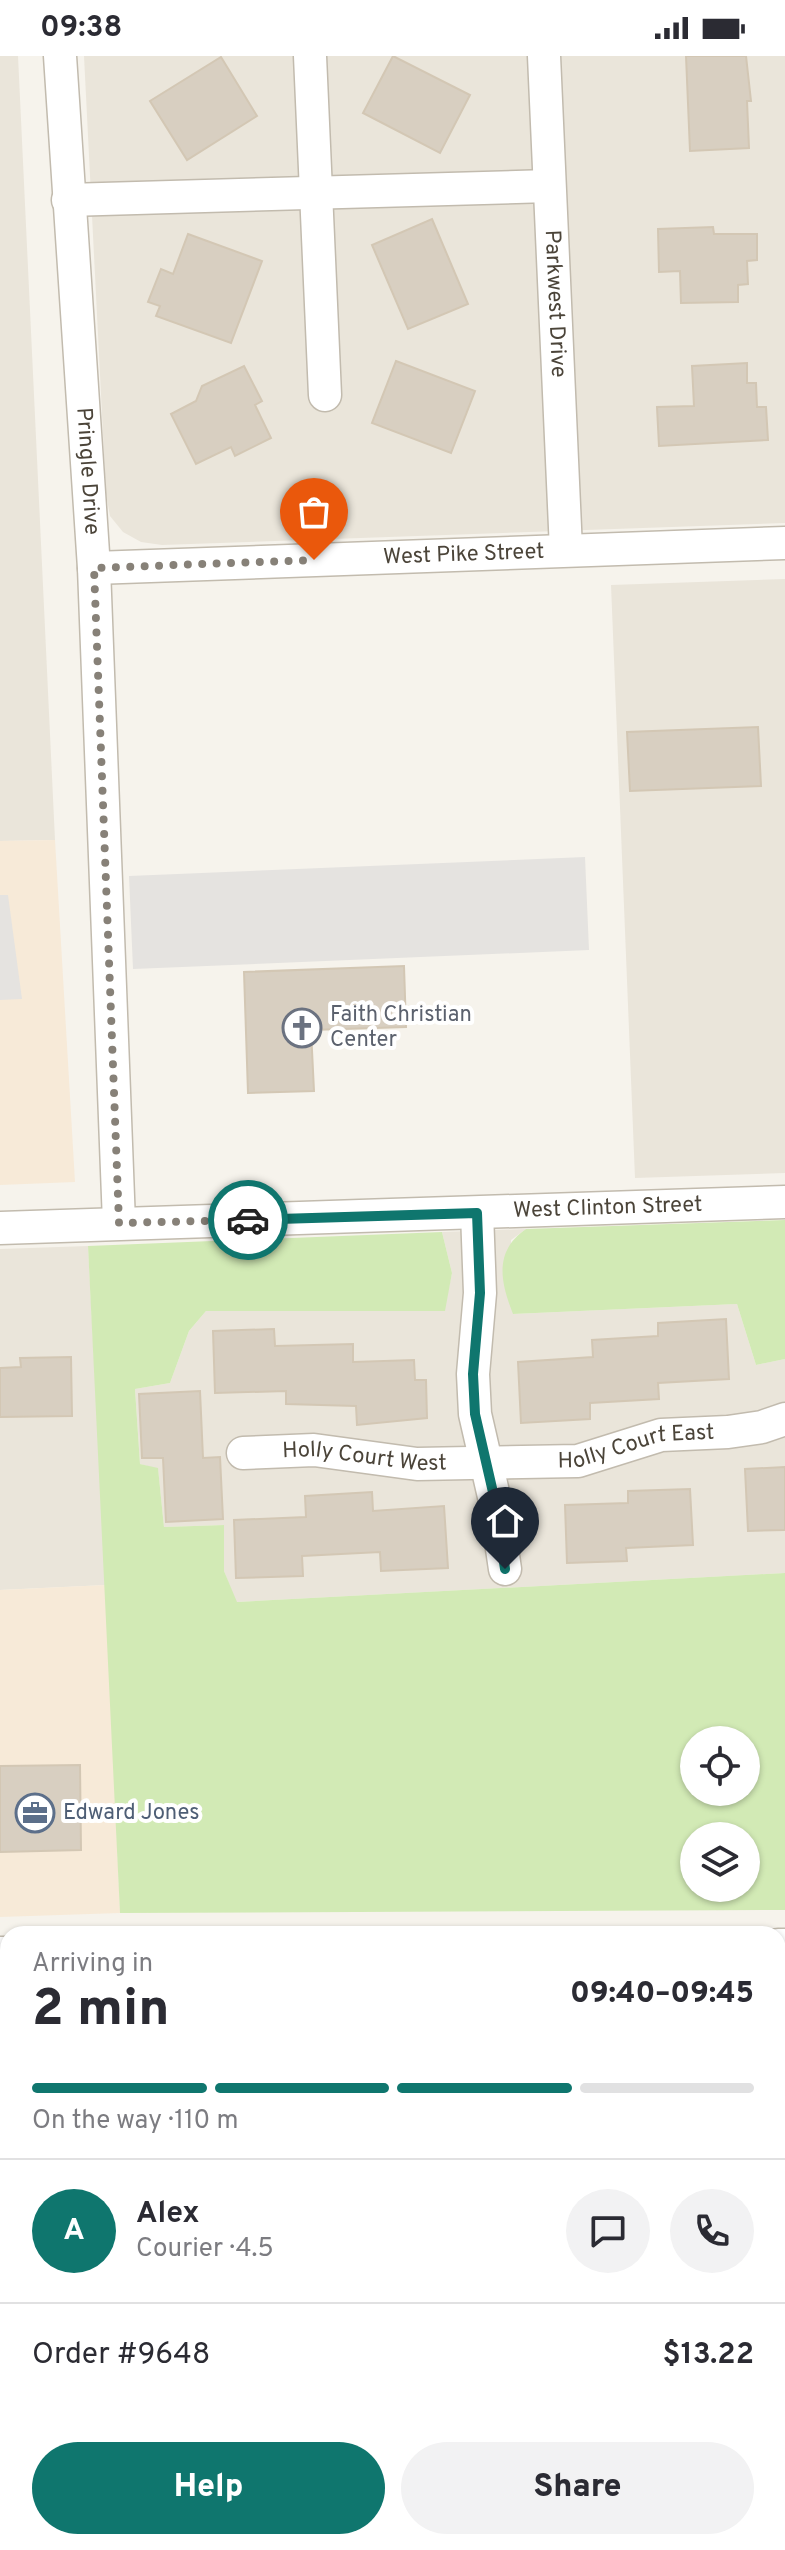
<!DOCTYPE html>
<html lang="en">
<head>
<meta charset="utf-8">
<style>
  body { margin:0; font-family:Overpass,sans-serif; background:#f2f2f3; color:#2b2b33; height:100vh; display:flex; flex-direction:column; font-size:30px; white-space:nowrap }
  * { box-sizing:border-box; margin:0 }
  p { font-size:26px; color:#7c7c81 }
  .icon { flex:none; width:44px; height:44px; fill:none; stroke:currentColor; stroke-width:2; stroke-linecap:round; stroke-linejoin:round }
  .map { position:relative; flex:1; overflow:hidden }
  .side { position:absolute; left:0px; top:1870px; width:786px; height:624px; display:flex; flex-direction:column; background:#fff; border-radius:24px 24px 0 0; box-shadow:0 2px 6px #0004 }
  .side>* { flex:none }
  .fabs { position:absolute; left:680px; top:1670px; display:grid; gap:16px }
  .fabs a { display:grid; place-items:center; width:80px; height:80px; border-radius:50%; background:#fff; box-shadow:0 2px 6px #0004; font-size:40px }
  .pin { position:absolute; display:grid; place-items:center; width:68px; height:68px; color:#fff; margin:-82px -34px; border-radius:50% 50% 50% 0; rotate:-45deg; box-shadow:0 0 8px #0007 }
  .pin .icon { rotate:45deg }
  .courier { position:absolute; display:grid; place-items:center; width:80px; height:80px; margin:-40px; border:6px solid #0f766e; border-radius:50%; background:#fff; color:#222; box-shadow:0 2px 10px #0007 }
  .summary em { font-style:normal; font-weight:800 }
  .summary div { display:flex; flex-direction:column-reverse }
  .summary { display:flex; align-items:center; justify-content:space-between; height:136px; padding:0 32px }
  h1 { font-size:52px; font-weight:800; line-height:60px }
  .bar { display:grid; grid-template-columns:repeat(4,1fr); gap:12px 8px; align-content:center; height:96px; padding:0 32px }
  .bar i { height:10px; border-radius:6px; background:#e1e1e2 }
  .bar .active { background:#0f766e }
  .bar p { grid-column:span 4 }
  .line { display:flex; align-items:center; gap:20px; padding:0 32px; border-top:2px solid #e1e1e2 }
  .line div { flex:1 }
  .round { display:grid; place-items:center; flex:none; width:84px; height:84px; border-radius:42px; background:#f2f2f3 }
  .action { display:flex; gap:16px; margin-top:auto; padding:16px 32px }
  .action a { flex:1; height:92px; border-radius:48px; background:#0f766e; color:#fff; font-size:32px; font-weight:800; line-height:92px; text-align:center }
  .action a+a { background:#f2f2f3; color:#2b2b33 }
  .status { display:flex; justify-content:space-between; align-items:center; height:56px; padding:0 40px; background:#fff; direction:ltr }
  .status svg { height:22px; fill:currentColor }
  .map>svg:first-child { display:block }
</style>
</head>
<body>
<div class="status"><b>09:38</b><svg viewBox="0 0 49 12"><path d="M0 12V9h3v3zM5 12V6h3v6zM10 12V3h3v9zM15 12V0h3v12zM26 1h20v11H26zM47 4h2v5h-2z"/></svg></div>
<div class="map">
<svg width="785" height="2494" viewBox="0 0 785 2494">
  <rect width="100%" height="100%" fill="#f6f3ec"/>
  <g fill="#eae5da">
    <polygon points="0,0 18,0 55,784 0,785"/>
    <polygon points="84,0 785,0 785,467 162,489 141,486 123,476 110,460 106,438"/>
    <polygon points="785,523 785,1117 635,1122 611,529"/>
    <polygon points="526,1173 511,1184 513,1258 737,1248 756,1309 785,1303 785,1517 236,1546 224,1515 224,1469 164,1471 158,1413 140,1408 135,1333 170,1327 189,1275 206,1255 444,1255 452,1217 442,1176"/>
    <polygon points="88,1190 106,1529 0,1534 0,1193"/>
    <polygon points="778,2215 785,2216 785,2494 167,2494 167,2486 778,2486"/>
  </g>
  <g fill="#f7ead8">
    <polygon points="55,784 75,1126 0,1129 0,785"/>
    <polygon points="106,1529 120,1857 0,1861 0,1534"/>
    <polygon points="778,1916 785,1916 785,2216 778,2215"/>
    <rect x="0" y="1923" width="8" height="269"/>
  </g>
  <g fill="#d2eab5" fill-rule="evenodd">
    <path d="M785 1164V1303L756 1309 737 1248 513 1258C500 1225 494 1195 526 1173Z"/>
    <path d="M442 1176 452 1217 445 1255H206L189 1275 170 1327 135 1333 140 1408 158 1412 164 1471 224 1469V1515L237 1546 785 1517V1854L120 1857 88 1190ZM746 1684V1736H694V1684ZM746 1780V1832H694V1780Z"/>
    <polygon points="0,2192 8,2192 8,2486 167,2486 167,2494 0,2494"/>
  </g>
  <g fill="#e5e3e0">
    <polygon points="585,801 589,894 133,913 129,820"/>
    <polygon points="0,839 8,839 22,943 0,944"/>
    <polygon points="3,2010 8,2010 8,2115"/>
    <polygon points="321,2486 385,2486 386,2494 321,2494"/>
  </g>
  <g fill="#d8cfc1" stroke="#d3c7b4" stroke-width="2">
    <polygon points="393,0 470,39 440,97 363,57"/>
    <polygon points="686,0 746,0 751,45 747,45 749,92 690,95"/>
    <polygon points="221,1 257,60 187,104 150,45"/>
    <polygon points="432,163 468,248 408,273 372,189"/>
    <polygon points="713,171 714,178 757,178 757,204 747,205 748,228 738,229 738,246 681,247 680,215 659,216 658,173"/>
    <polygon points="188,178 262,205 231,287 156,260 160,250 148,246 161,213 173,218"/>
    <polygon points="396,305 475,335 451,397 372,367"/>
    <polygon points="747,307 747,327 756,327 757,351 766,351 768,384 659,390 657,351 694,350 692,310"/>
    <polygon points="244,310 262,345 255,349 271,382 235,400 231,391 196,408 171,358 196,345 202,330"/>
    <polygon points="758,671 761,730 630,735 627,676"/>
    <polygon points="404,910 406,971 311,974 314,1035 248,1037 244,916"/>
    <polygon points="726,1263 729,1323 658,1327 659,1343 590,1347 590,1363 521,1367 518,1306 593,1301 592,1284 658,1280 658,1267"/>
    <polygon points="274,1273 275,1290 353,1288 353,1306 414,1304 415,1324 426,1324 427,1362 357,1369 356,1350 286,1348 286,1335 215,1337 213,1275"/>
    <polygon points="71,1301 72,1360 0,1361 0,1312 21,1311 20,1302"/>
    <polygon points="200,1335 203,1402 220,1401 223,1463 166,1466 163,1402 142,1402 139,1338"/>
    <polygon points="785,1411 785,1474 748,1475 745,1413"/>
    <polygon points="690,1433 693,1489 626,1492 627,1505 567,1507 565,1449 628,1447 628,1435"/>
    <polygon points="372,1436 373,1455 444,1450 448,1512 381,1515 380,1496 302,1500 303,1520 236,1522 234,1464 306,1461 305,1440"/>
    <polygon points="80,1709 81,1794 0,1796 0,1710"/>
  </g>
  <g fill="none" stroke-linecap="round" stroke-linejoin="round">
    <defs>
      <g id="minor">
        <path id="s1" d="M60 0 94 512 119 1167"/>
        <polyline points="310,0 325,339"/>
        <path id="s2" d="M544 0 566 494"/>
        <polyline points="68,144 549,130"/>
        <path id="s3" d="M94 512 785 487"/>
        <polyline points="477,1157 480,1237 473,1318 475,1358 495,1445 505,1513"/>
        <path id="s4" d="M0 1172 785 1146"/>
        <path id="s5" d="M243 1397 314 1394 417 1408 578 1405 661 1379 728 1376 762 1371 785 1363"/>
        <polyline points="778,2422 785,2414"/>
        <polyline points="729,2494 733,2486"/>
      </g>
      <g id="tertiary">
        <polyline points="778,1893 785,1893"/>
        <polyline points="0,1901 8,1901"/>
      </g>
    </defs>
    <use href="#minor" stroke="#c2bbae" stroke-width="35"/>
    <use href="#tertiary" stroke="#c2bbae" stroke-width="43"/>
    <use href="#minor" stroke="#fff" stroke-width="32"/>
    <use href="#tertiary" stroke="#fff" stroke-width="40"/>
  </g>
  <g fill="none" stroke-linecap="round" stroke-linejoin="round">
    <polyline stroke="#878178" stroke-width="8" stroke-dasharray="0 14.4" points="248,1164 119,1167 94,512 314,504"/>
    <polyline stroke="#0f766e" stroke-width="10" points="248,1164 477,1157 480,1237 473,1318 475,1358 495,1445 505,1513"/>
  </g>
  <defs>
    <symbol id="church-ring" viewBox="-11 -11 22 22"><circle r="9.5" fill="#fff" stroke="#6b7280" stroke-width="1.5"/><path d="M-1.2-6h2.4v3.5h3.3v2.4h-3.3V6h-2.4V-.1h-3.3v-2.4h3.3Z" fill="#6b7280"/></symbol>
    <symbol id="office-ring" viewBox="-11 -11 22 22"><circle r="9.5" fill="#fff" stroke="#5c6f8a" stroke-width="1.5"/><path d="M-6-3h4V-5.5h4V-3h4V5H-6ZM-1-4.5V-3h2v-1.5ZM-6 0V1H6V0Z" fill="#5c6f8a"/></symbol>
  </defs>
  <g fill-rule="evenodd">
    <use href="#church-ring" x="280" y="950" width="44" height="44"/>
    <use href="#office-ring" x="13" y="1735" width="44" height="44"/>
  </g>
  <g text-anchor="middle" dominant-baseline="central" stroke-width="8" stroke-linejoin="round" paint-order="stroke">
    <g font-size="22" fill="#4b4439" stroke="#fff">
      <text stroke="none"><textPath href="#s2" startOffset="248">Parkwest Drive</textPath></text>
      <text stroke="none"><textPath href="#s1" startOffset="416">Pringle Drive</textPath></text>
      <text stroke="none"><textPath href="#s3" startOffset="370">West Pike Street</textPath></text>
      <text stroke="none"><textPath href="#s4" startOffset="608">West Clinton Street</textPath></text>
      <text stroke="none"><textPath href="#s5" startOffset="396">Holly Court East</textPath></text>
      <text stroke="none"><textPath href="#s5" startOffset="122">Holly Court West</textPath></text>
    </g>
    <g font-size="22" fill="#5b616d" stroke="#fff" text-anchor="start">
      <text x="330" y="959">Faith Christian<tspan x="330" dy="25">Center</tspan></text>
    </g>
    <g font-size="22" fill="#4e5e75" stroke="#fff" text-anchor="start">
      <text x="63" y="1757">Edward Jones</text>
    </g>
  </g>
</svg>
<div class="fabs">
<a><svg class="icon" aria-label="locate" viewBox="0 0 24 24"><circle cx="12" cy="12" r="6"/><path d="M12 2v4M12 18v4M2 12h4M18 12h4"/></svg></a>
<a><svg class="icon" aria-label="layers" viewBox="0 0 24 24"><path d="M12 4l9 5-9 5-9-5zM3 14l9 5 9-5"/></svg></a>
</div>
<div class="pin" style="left:314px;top:504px;background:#ea580c"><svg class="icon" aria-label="bag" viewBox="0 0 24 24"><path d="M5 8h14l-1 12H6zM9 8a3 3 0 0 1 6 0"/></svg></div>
<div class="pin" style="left:505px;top:1513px;background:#1f2937"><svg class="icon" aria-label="home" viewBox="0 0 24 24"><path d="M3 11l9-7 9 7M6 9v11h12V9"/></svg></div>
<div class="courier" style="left:248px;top:1164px"><svg class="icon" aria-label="car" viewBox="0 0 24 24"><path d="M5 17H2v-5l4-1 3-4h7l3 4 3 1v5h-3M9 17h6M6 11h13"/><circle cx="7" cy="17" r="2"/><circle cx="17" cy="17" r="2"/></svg></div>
<section class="side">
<div class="summary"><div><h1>2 min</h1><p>Arriving in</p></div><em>09:40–09:45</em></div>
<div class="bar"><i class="active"></i><i class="active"></i><i class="active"></i><i></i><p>On the way · 110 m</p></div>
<div class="line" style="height:144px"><b class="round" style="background:#0f766e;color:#fff">A</b><div><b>Alex</b><p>Courier · 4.5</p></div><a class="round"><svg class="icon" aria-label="chat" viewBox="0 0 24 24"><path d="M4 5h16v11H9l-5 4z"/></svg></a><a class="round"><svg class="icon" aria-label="phone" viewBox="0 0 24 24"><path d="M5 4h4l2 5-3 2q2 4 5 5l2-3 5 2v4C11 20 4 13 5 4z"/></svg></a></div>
<div class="line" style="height:104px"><div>Order #9648</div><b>$13.22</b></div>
<div class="action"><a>Help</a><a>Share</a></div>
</section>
</div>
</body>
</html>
